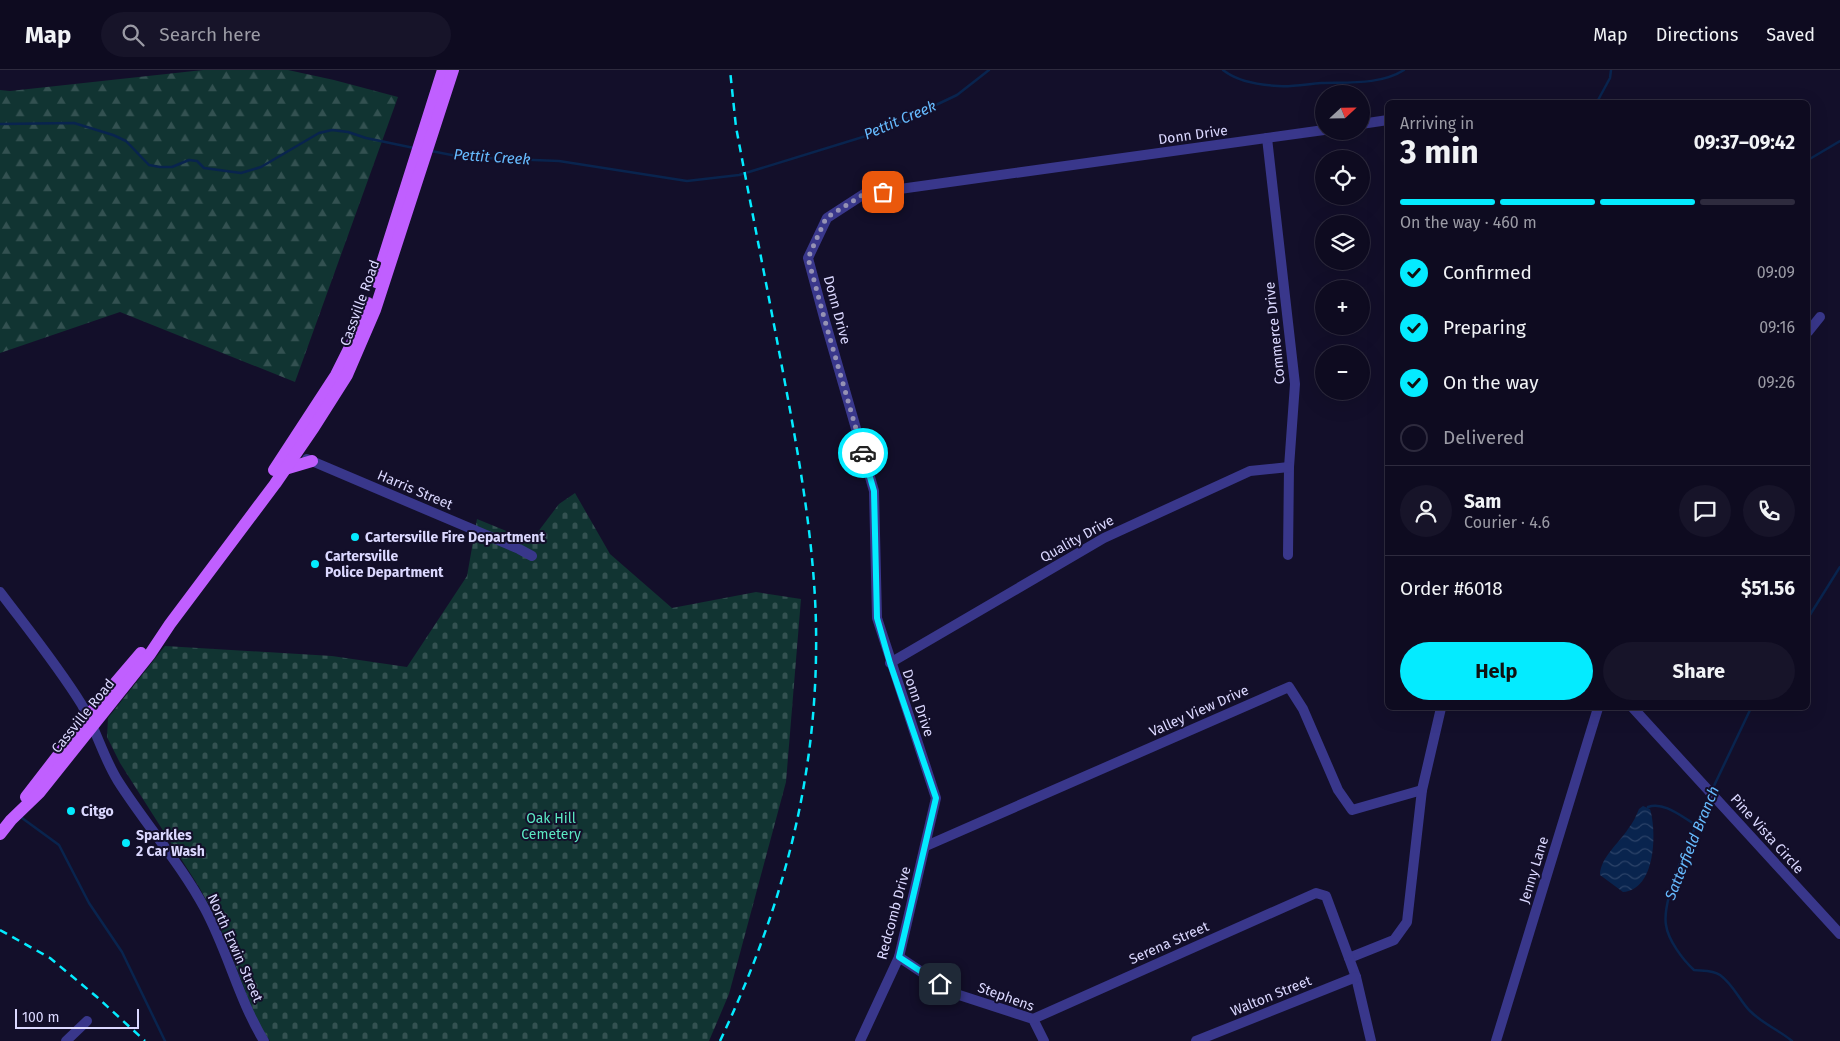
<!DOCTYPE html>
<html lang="en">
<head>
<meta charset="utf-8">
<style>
  body { margin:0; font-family:"Fira Sans",sans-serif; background:#171429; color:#f1f3f6; height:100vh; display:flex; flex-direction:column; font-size:19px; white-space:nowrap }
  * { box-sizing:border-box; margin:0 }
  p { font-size:16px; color:#9b9ba5 }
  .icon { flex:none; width:28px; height:28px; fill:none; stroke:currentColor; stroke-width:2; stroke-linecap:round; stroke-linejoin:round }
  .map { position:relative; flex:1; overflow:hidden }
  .details { position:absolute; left:1385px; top:30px; width:425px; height:610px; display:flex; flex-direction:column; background:#0e0b20; border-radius:8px; box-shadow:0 5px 20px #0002,0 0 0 1px #2e2b3e }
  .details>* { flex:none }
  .needle { width:32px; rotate:68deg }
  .fabs { position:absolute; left:1315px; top:15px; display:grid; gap:10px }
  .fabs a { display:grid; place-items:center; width:55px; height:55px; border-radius:50%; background:#0e0b20; box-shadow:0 5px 20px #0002,0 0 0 1px #2e2b3e; font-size:25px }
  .scale { position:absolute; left:15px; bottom:12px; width:124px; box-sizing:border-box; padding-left:5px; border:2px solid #dbd8ff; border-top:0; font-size:14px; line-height:18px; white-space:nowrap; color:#dbd8ff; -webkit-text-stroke:4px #130f2a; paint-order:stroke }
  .pin { position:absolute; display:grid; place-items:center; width:42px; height:42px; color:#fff; margin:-21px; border-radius:10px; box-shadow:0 2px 8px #0006 }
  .courier { position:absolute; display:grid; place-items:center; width:50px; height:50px; margin:-25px; border:4px solid #04ebff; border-radius:50%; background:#fff; color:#222; box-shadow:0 1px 6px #0007 }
  .headline em { font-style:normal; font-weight:700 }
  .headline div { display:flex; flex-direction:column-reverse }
  .headline { display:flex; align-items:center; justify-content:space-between; height:85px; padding:0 15px }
  h1 { font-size:32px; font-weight:700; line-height:38px }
  .bar { display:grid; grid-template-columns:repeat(4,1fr); gap:8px 5px; align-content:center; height:60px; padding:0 15px }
  .bar i { height:6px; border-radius:4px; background:#2e2b3e }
  .bar .active { background:#04ebff }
  .bar p { grid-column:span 4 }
  .line { display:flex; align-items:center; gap:12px; padding:0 15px; border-top:1px solid #2e2b3e }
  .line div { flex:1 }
  .round { display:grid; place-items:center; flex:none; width:52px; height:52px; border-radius:26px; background:#171429 }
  ol { padding:0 15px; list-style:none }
  li { display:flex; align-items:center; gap:15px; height:55px }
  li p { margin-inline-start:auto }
  li .icon { padding:5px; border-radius:50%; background:#04ebff; color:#111; stroke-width:4 }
  li:last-child { color:#9b9ba5 }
  li i { width:28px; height:28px; border:2px solid #2e2b3e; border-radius:50% }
  .primary-button { display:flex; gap:10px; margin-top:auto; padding:10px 15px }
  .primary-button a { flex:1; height:58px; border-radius:30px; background:#04ebff; color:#111; font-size:20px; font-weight:700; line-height:58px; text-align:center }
  .primary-button a+a { background:#171429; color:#f1f3f6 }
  header { display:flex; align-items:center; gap:30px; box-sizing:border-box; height:70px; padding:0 25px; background:#0e0b20; border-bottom:1px solid #2e2b3e }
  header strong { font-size:24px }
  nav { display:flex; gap:28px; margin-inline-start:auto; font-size:18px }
  .search { width:350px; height:45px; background:#171429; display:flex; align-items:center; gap:12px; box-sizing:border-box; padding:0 18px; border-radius:28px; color:#9b9ba5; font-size:19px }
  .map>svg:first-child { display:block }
</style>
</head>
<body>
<header>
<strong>Map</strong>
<div class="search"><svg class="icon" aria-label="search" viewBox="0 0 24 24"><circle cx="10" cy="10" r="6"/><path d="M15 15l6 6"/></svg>Search here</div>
<nav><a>Map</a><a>Directions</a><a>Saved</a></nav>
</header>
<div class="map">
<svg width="1840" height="971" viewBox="0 0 1840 971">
  <defs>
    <pattern id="forest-firs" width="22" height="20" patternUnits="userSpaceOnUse" patternTransform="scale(1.25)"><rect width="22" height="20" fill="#113432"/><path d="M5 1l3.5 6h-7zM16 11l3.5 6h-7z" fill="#335151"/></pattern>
    <pattern id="cemetery-stones" width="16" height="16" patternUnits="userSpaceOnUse" patternTransform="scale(1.25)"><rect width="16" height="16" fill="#113432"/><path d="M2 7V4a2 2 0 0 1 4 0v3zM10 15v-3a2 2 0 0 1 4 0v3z" fill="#335151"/></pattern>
    <pattern id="water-waves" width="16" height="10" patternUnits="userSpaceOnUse" patternTransform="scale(1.25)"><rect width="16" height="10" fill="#09244e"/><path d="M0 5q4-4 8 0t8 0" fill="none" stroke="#2c4369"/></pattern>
  </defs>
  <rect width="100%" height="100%" fill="#130f2a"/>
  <polygon fill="url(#forest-firs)" points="203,0 288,0 334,10 398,27 295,312 120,242 0,283 0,20 10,21"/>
  <polygon fill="url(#cemetery-stones)" points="575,423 610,484 672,538 756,522 801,529 786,712 729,924 709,971 270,971 257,951 226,871 214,844 199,817 120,693 107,667 108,648 165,576 332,586 407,597 467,506 477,449 531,471 559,434"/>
  <path fill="url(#water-waves)" d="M1643 736 1650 739C1657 762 1656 820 1623 822L1600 805C1600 788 1619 773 1628 759 1633 753 1636 746 1639 739Z"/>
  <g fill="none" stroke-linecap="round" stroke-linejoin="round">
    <g stroke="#09244e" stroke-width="2.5">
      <path d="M1223 0C1238 12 1259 15 1278 16 1292 17 1307 14 1321 13 1347 12 1381 15 1404 0"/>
      <polyline points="1597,32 1610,8 1611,0"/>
      <polyline points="0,54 74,53 113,65 126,71 149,95 160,97 172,97 189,90 197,91 204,98 241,103 261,97 319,63 332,60 348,62 366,68 414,78"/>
      <polyline points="431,81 462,87 559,91 687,111 739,105 879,62 957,25 989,0"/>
      <polyline points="1808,90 1840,71"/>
      <polyline points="1808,548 1840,497"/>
      <polyline points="1712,720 1751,638"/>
      <path d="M1710 725C1697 753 1661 826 1666 855 1668 870 1683 890 1694 900 1703 901 1713 900 1720 905 1733 914 1740 931 1750 941 1763 954 1779 960 1792 971"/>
      <path d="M1648 737C1664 731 1682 747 1696 755"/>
      <polyline points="22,748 59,775 89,833 122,882 165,971"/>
    </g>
    <g stroke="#39378b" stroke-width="10">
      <polyline points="1361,54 1388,50"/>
      <polyline points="1267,68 1295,314 1289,397 1288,485"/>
      <polyline points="1808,262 1820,247"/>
      <polyline points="307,389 519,479 532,486"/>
      <path d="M0 522C28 559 58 596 82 635 96 659 103 687 118 711 146 755 181 794 205 839 228 882 239 930 264 971"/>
      <polyline points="890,593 1104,468 1250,401 1289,397"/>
      <polyline points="1633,638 1840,864"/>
      <polyline points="926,776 1289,617 1303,639 1338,720 1352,740 1422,720"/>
      <polyline points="899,887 953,923 1033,949 1044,971"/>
      <polyline points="1349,888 1394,870 1407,852 1422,720 1441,638"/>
      <polyline points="1033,949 1316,823 1326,826 1356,907 1371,971"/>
      <polyline points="66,971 87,951"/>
      <polyline points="860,971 899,887 936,728 877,548 874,421 825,251 808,188 827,148 864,124 1324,60"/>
      <polyline points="1196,971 1356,907"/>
      <polyline points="1496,971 1598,638"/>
    </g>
    <g stroke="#c05fff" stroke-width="12">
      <polyline points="376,212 443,0"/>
      <polyline points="285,399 312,391"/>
      <polyline points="274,400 336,305 352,273 368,233"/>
      <polyline points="26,727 100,631 141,583"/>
      <polyline points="0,764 11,750 39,723 150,584 170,554 275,414 314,357 347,305 375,240 453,0"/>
    </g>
    <g stroke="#04ebff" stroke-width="2.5" stroke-dasharray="8 6" stroke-linecap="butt">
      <polyline points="0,860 50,888 97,927 145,971"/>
      <path d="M720 971C778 848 814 724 816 586 818 489 800 393 782 297 767 217 751 137 736 57L730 0"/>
    </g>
  </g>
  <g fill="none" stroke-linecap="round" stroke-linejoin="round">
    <polyline stroke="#9592b4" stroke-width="5" stroke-dasharray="0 9" points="863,383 825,251 808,188 826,148 864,124 883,122"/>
    <polyline stroke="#04ebff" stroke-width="6" points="863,383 874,421 877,548 890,593 936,728 899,887 940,914"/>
  </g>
  <g fill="#04ebff" stroke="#130f2a" stroke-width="2">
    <circle cx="355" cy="467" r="5"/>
    <circle cx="315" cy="494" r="5"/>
    <circle cx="71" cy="741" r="5"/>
    <circle cx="126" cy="773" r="5"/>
  </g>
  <g text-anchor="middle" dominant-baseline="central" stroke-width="4" stroke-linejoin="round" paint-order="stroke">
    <g font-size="14" fill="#dbd8ff" stroke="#130f2a">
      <text transform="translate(1193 65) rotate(-8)">Donn Drive</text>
      <text transform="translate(360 233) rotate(-70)">Cassville Road</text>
      <text transform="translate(837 240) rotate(75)">Donn Drive</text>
      <text transform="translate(1275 263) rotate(-96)">Commerce Drive</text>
      <text transform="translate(415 420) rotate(23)">Harris Street</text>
      <text transform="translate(1077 469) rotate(-29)">Quality Drive</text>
      <text transform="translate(918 633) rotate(71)">Donn Drive</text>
      <text transform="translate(1199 641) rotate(-24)">Valley View Drive</text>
      <text transform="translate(83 646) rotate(-51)">Cassville Road</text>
      <text transform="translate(1767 764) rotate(48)">Pine Vista Circle</text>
      <text transform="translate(1534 800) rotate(-73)">Jenny Lane</text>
      <text transform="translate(894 843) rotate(-75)">Redcomb Drive</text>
      <text transform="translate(1169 873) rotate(-24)">Serena Street</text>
      <text transform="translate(235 878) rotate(66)">North Erwin Street</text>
      <text transform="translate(1271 926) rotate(-22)">Walton Street</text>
      <text transform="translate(1006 927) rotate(20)">Stephens</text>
    </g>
    <g font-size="14" font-weight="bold" fill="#dbd8ff" stroke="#130f2a" text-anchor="start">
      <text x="365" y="467">Cartersville Fire Department</text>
      <text x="325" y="486">Cartersville<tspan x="325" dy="16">Police Department</tspan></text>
      <text x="81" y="741">Citgo</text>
      <text x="136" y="765">Sparkles<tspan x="136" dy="16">2 Car Wash</tspan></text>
    </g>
    <g font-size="14" fill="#5be7c2" stroke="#130f2a">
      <text x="551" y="748">Oak Hill<tspan x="551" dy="16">Cemetery</tspan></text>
    </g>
    <g font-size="15" font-style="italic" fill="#6bf" stroke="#130f2a">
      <text transform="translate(900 50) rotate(-23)">Pettit Creek</text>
      <text transform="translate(492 87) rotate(4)">Pettit Creek</text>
      <text transform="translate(1692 773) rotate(-68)">Satterfield Branch</text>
    </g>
  </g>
</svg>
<div class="fabs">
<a><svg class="needle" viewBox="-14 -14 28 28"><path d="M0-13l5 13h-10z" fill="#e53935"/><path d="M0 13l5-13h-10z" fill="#9b9ba5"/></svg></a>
<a><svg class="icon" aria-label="locate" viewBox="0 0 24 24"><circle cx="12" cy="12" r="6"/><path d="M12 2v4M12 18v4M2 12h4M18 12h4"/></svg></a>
<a><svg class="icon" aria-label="layers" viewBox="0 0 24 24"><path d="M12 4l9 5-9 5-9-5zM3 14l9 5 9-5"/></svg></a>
<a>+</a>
<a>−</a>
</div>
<div class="scale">100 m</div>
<div class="pin" style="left:883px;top:122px;background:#ea580c"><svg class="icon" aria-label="bag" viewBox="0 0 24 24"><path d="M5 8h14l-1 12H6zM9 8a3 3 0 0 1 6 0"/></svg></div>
<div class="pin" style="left:940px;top:914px;background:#1f2937"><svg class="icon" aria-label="home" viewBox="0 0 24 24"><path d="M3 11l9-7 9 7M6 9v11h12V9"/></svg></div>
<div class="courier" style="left:863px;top:383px"><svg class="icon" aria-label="car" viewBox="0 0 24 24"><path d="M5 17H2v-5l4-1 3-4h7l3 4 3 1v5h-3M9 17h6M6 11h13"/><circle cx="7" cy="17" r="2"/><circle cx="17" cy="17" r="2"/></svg></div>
<section class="details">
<div class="headline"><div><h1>3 min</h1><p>Arriving in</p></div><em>09:37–09:42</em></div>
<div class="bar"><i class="active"></i><i class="active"></i><i class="active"></i><i></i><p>On the way · 460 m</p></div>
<ol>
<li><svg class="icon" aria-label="check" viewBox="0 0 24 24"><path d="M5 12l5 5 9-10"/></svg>Confirmed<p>09:09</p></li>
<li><svg class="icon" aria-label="check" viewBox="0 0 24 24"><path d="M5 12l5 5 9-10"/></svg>Preparing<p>09:16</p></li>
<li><svg class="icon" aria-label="check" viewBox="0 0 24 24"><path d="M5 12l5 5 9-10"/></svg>On the way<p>09:26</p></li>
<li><i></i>Delivered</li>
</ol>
<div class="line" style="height:90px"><a class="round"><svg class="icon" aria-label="person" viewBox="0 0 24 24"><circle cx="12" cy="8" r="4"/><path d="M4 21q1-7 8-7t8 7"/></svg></a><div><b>Sam</b><p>Courier · 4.6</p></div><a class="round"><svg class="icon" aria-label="chat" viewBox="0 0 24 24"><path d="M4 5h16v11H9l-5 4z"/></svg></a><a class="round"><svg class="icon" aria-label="phone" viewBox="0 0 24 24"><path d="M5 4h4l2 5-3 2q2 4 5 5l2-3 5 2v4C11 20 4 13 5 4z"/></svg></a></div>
<div class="line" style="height:65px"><div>Order #6018</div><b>$51.56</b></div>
<div class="primary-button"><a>Help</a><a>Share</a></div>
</section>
</div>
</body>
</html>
